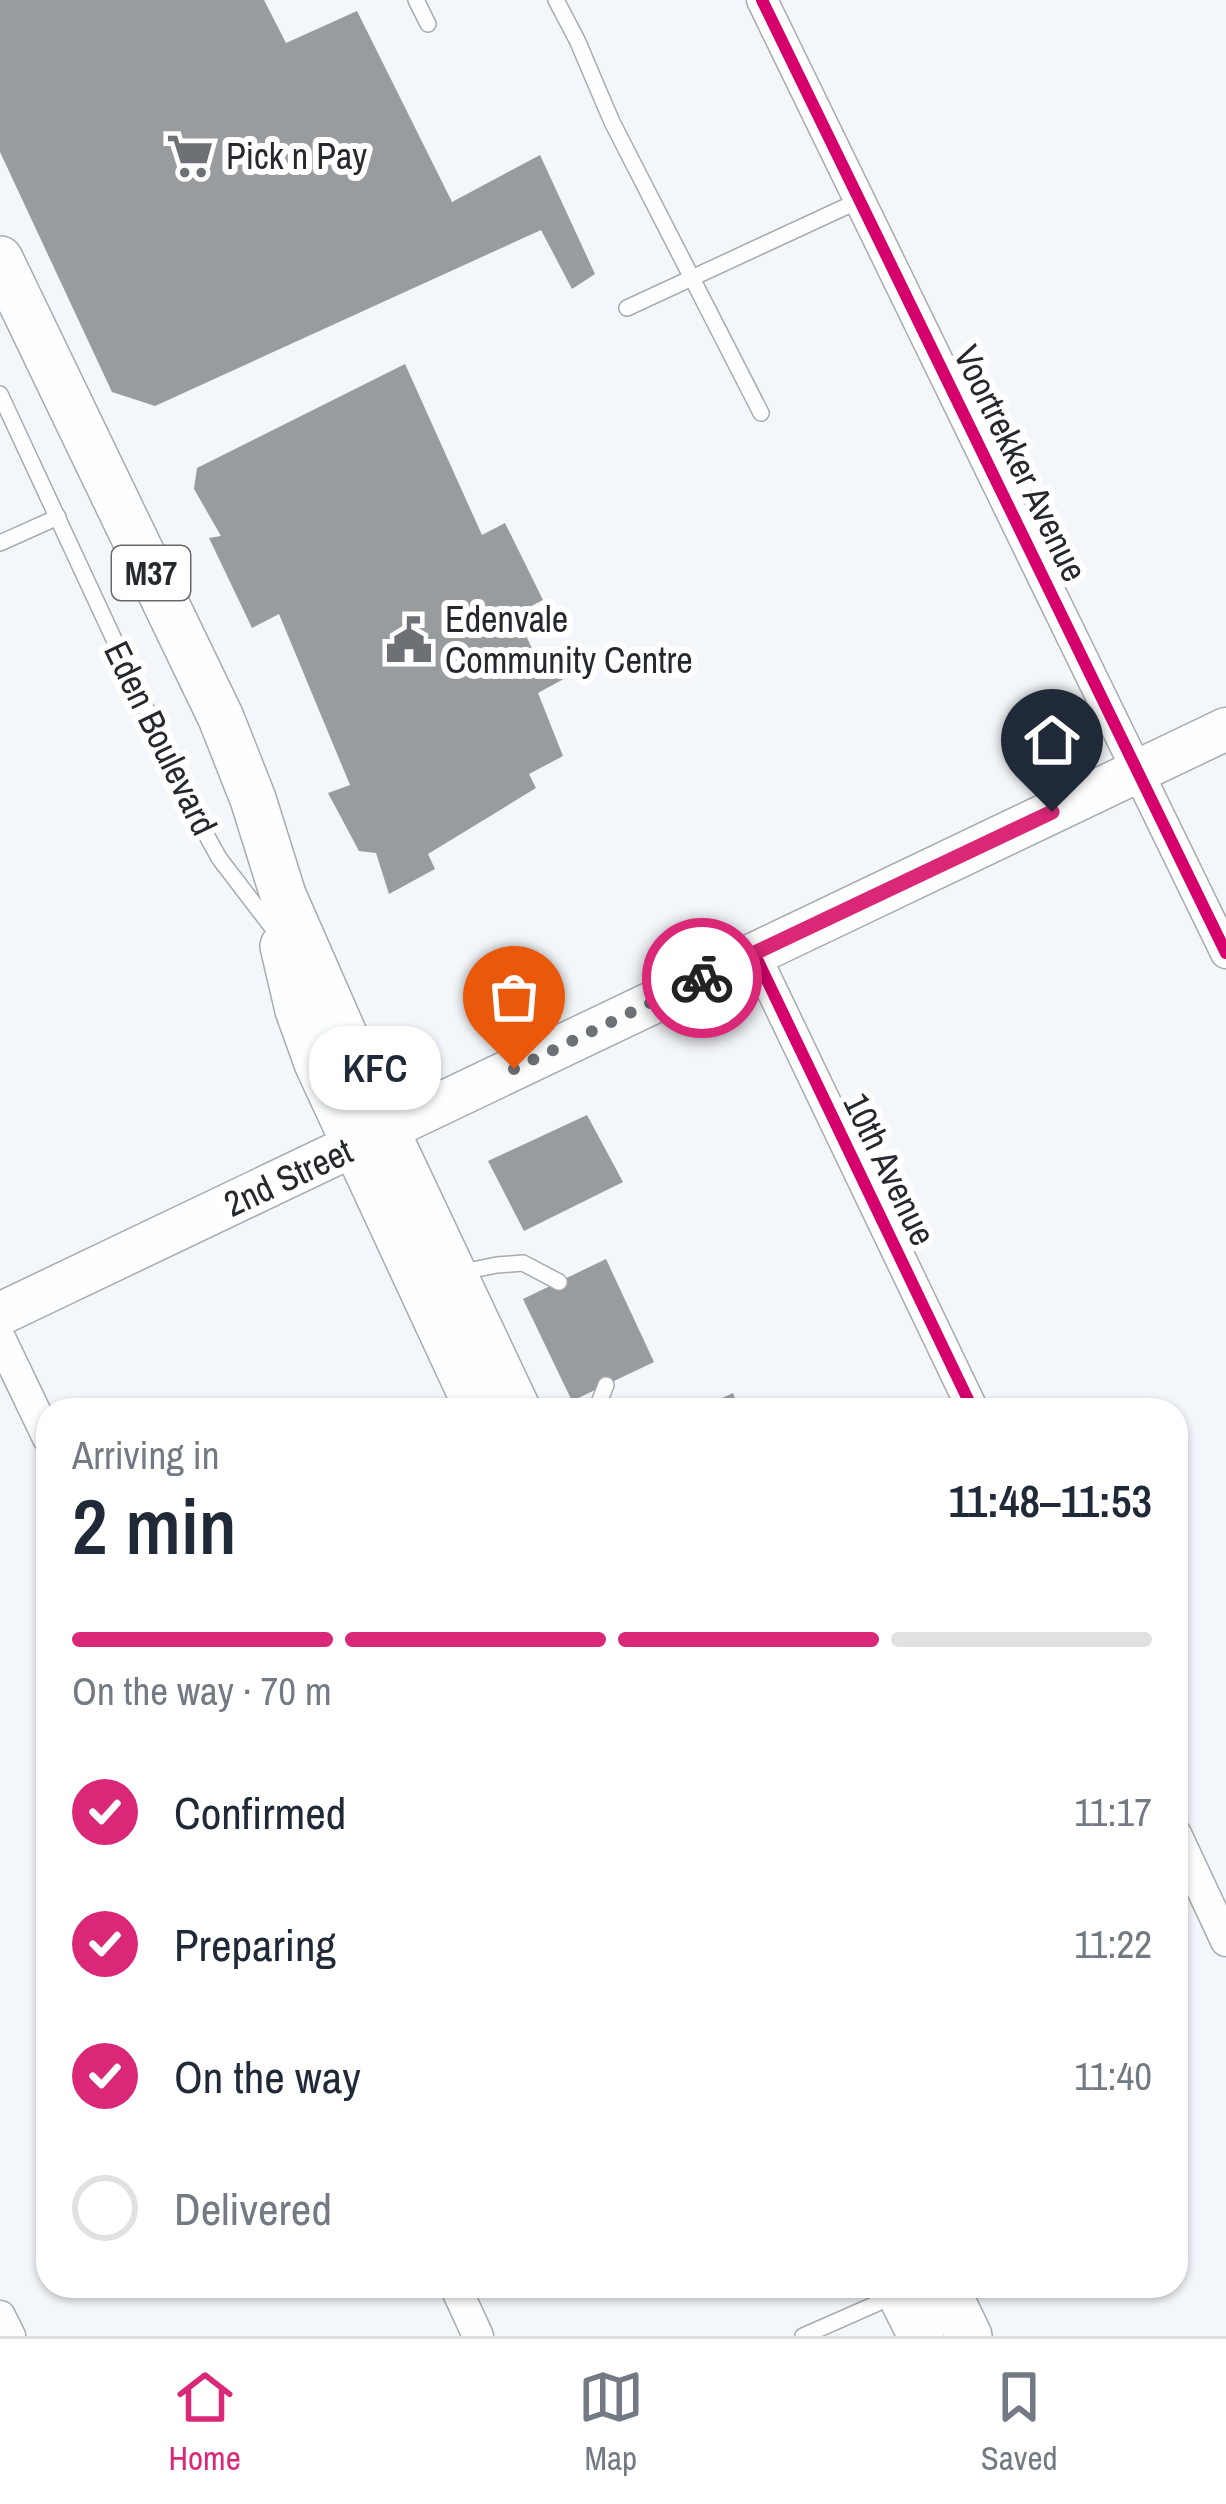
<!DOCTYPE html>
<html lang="en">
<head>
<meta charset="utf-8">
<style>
  body { margin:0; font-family:"Archivo Narrow",sans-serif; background:#f2f2f3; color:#1f2937; height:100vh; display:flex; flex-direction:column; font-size:45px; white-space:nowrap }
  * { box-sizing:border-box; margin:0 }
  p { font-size:39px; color:#747a83 }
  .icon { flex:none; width:66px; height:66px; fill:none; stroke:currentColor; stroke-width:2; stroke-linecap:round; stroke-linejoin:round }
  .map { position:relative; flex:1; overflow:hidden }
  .side { position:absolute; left:36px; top:1398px; width:1152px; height:900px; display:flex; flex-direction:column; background:#fff; border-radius:36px; box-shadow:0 3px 9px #0004 }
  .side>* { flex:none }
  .pin { position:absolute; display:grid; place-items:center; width:102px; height:102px; color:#fff; margin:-123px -51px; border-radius:50% 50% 50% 0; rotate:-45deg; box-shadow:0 0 12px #0007 }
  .pin .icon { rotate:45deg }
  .courier { position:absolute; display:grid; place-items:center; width:120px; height:120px; margin:-60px; border:9px solid #db2777; border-radius:50%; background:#fff; color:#222; box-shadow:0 3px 15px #0007 }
  .bubble { position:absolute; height:84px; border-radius:36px; background:#fff; box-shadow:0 3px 9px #0004; font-size:39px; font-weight:600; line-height:84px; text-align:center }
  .headline em { font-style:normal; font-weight:600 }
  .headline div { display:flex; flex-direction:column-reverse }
  .headline { display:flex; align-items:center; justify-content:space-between; height:204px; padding:0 36px }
  h1 { font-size:78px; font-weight:600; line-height:90px }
  .bar { display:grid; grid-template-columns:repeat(4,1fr); gap:18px 12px; align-content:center; height:144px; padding:0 36px }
  .bar i { height:15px; border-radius:9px; background:#e0e1e3 }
  .bar .current { background:#db2777 }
  .bar p { grid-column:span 4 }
  ol { padding:0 36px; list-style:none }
  li { display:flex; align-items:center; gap:36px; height:132px }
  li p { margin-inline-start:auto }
  li .icon { padding:12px; border-radius:50%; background:#db2777; color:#fff; stroke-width:4 }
  li:last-child { color:#747a83 }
  li i { width:66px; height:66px; border:6px solid #e0e1e3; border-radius:50% }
  .tabs { display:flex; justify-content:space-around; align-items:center; height:168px; border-top:3px solid #e0e1e3; background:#fff; font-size:33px; color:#747a83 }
  .tabs a { display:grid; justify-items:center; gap:6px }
  .tabs .current { color:#db2777 }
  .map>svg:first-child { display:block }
</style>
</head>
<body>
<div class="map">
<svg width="1226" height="2336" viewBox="0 0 1226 2336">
  <rect width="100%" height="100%" fill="#f3f6fa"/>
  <g fill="#999c9f">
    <polygon points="0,0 264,0 286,43 357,11 452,202 540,155 595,274 572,289 541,230 155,406 112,392 0,152"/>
    <polygon points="405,364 482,535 505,523 543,600 516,614 541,668 574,652 582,669 538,693 563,756 529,774 536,788 428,854 435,869 389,894 376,853 359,851 328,793 350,785 279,614 252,628 209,538 221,536 194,489 197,468"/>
    <polygon points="587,1115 623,1182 524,1231 488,1161"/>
    <polygon points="606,1259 654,1362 572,1401 523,1299"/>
    <polygon points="733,1393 740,1410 696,1410"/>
  </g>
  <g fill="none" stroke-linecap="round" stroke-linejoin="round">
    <defs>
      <g id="lane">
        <polyline points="416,0 428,24"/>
        <polyline points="556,0 577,40 612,122 761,413"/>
        <polyline points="627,308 858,201"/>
        <polyline points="0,394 197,818 219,858 281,939"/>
        <polyline points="0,543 58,517"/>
        <polyline points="457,1273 497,1265 523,1263 559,1282"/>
        <polyline points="596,1410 606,1385"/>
        <polyline points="803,2336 894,2296"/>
      </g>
      <g id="street">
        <polyline points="762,0 1226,953"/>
        <polyline points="754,953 973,1410"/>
        <polyline points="0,1338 48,1438"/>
        <polyline points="1176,1834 1226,1941"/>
        <polyline points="455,2286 478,2336"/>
        <polyline points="0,2316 10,2336"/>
      </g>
      <polyline id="secondary" points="0,1314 1226,729"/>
      <g id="primary">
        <polyline points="0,259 221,718 253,799 283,895 386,1130 518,1410"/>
        <polyline points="283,946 298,1010 317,1063 478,1410"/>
        <polyline points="896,2286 921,2336"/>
        <polyline points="945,2286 969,2336"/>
      </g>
    </defs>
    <use href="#lane" stroke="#a8abaf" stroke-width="18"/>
    <use href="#street" stroke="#a8abaf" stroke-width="33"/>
    <use href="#secondary" stroke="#a8abaf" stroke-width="45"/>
    <use href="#primary" stroke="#a8abaf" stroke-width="48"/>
    <use href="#lane" stroke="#fdfefe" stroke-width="15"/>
    <use href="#street" stroke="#fdfefe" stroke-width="30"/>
    <use href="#secondary" stroke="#fdfefe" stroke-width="42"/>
    <use href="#primary" stroke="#fdfefe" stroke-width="45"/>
    <defs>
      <g id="cycleway">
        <polyline points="762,0 1226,953"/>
        <polyline points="754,953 973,1410"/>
      </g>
    </defs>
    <use href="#cycleway" stroke="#fff" stroke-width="20"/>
    <use href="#cycleway" stroke="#d6006c" stroke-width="12"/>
  </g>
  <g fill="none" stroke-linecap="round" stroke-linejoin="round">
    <polyline stroke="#6d7075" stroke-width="12" stroke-dasharray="0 21.6" points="514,1069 702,978"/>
    <polyline stroke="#db2777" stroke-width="15" points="702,978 1052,812"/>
  </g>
  <defs>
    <symbol id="supermarket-bare" viewBox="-9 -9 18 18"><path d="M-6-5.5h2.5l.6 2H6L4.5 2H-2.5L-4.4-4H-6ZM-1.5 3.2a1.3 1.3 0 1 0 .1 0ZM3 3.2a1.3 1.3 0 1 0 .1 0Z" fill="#6d7075" stroke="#fff" stroke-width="2.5" paint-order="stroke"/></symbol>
    <symbol id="civic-bare" viewBox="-9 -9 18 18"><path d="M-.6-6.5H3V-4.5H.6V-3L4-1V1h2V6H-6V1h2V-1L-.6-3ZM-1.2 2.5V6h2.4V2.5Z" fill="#6d7075" stroke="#fff" stroke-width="2.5" paint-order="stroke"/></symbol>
  </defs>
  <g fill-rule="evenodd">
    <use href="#supermarket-bare" x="157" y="123" width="66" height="66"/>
    <use href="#civic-bare" x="376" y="607" width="66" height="66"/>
  </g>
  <g text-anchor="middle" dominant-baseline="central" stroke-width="12" stroke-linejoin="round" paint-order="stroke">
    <rect fill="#fff" stroke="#66686c" stroke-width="3" x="112" y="546" width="78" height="54" rx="9"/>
    <g font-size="33" font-weight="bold" fill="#25282d">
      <text x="151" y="573">M37</text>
    </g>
    <g font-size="36" fill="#25282d" stroke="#fff" text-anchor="start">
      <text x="226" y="156">Pick n Pay</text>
      <text x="445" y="619">Edenvale<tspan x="445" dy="41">Community Centre</tspan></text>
    </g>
    <g font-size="36" fill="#25282d" stroke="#fff">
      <text transform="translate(1021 463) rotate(64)">Voortrekker Avenue</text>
      <text transform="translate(161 738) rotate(64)">Eden Boulevard</text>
      <text transform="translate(890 1169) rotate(64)">10th Avenue</text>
      <text transform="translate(288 1177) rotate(-25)">2nd Street</text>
    </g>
  </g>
</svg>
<div class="pin" style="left:514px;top:1069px;background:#ea580c"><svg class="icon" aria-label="bag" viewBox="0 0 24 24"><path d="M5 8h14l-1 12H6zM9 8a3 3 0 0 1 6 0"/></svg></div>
<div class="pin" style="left:1052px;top:812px;background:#1f2937"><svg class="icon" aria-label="home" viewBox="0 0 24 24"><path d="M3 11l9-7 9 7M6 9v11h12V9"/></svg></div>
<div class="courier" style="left:702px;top:978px"><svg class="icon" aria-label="bike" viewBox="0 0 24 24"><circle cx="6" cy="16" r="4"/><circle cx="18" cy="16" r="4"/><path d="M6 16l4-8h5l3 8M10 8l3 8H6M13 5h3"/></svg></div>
<div class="bubble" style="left:309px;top:1026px;width:132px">KFC</div>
<section class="side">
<div class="headline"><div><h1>2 min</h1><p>Arriving in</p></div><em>11:48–11:53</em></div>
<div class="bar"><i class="current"></i><i class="current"></i><i class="current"></i><i></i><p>On the way · 70 m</p></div>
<ol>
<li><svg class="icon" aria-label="check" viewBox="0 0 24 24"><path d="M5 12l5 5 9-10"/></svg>Confirmed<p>11:17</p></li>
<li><svg class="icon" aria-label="check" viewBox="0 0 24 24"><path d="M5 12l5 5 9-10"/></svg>Preparing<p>11:22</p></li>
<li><svg class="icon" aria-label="check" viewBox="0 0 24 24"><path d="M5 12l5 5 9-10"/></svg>On the way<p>11:40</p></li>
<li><i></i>Delivered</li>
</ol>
</section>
</div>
<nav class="tabs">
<a class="current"><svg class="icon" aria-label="home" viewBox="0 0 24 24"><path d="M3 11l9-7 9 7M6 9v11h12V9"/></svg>Home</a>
<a><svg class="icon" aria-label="map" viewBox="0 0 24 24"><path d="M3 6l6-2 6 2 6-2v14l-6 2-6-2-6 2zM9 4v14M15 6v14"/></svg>Map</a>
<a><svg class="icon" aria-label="saved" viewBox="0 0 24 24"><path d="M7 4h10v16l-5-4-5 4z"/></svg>Saved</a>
</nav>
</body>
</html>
